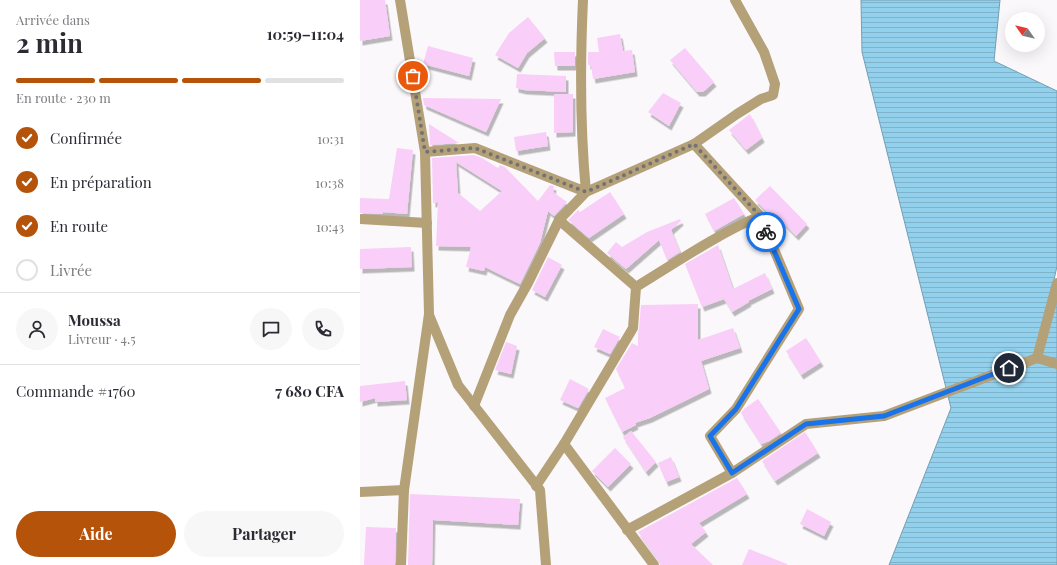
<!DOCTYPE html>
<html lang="fr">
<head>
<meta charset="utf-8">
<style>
  body { margin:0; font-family:"Playfair Display",serif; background:#f7f7f7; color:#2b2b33; height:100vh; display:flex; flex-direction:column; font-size:15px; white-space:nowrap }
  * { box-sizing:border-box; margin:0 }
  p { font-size:13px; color:#7c7c81 }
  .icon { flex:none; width:22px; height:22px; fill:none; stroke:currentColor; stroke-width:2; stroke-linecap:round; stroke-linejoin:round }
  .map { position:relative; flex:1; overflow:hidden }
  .drawer { display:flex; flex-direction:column; background:#fff; width:360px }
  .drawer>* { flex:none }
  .needle { width:26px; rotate:304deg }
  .buttons { position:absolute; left:645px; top:12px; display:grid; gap:8px }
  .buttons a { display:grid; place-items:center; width:40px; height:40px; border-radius:50%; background:#fff; box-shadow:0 4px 16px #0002; font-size:20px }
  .pin { position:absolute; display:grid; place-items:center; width:34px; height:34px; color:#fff; margin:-17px; border:2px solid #fff; border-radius:50%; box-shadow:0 1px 4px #0007 }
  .courier { position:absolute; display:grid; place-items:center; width:40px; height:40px; margin:-20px; border:3px solid #1a73e8; border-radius:50%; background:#fff; color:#222; box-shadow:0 1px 5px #0007 }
  .head em { font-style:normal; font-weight:700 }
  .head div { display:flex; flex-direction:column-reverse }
  .head { display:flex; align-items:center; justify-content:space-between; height:68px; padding:0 16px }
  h1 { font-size:26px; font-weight:700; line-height:30px }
  .bar { display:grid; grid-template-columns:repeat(4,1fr); gap:6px 4px; align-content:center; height:48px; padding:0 16px }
  .bar i { height:5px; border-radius:3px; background:#e1e1e2 }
  .bar .active { background:#b45309 }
  .bar p { grid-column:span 4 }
  .line { display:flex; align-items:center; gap:10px; padding:0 16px; border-top:1px solid #e1e1e2 }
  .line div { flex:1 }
  .round { display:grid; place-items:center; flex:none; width:42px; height:42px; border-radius:21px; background:#f7f7f7 }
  ol { padding:0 16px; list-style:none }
  li { display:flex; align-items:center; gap:12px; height:44px }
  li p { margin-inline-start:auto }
  li .icon { padding:4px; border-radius:50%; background:#b45309; color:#fff; stroke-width:4 }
  li:last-child { color:#7c7c81 }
  li i { width:22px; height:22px; border:2px solid #e1e1e2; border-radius:50% }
  .primary-button { display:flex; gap:8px; margin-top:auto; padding:8px 16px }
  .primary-button a { flex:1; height:46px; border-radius:24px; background:#b45309; color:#fff; font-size:16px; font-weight:700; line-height:46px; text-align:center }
  .primary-button a+a { background:#f7f7f7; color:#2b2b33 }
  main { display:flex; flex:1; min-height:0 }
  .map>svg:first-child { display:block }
</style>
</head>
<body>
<main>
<section class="drawer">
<div class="head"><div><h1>2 min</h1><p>Arrivée dans</p></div><em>10:59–11:04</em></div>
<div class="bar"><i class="active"></i><i class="active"></i><i class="active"></i><i></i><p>En route · 230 m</p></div>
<ol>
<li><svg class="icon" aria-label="check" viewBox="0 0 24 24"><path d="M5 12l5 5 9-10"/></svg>Confirmée<p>10:31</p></li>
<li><svg class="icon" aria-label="check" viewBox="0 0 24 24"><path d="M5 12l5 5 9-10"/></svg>En préparation<p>10:38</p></li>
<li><svg class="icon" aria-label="check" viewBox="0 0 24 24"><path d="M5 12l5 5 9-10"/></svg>En route<p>10:43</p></li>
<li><i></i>Livrée</li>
</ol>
<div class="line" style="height:72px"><a class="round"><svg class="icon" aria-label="person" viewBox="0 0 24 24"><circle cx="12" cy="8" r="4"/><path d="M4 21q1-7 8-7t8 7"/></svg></a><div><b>Moussa</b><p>Livreur · 4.5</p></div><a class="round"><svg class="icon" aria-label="chat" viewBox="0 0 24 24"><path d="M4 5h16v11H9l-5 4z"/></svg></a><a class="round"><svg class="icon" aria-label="phone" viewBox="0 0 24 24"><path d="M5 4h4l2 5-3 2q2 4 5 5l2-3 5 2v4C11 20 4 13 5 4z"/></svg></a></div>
<div class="line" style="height:52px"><div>Commande #1760</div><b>7 680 CFA</b></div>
<div class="primary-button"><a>Aide</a><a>Partager</a></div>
</section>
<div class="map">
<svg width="697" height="565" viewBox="0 0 697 565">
  <defs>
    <pattern id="water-rules" width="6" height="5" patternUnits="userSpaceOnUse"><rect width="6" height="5" fill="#93d0ec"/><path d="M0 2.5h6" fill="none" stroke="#7fb3cb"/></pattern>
    <filter id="shadow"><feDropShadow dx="2.5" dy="4.5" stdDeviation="0" flood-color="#0004"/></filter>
  </defs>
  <rect width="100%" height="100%" fill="#fbf8fb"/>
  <polygon fill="url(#water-rules)" stroke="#749eb2" points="501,0 640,0 634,61 697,91 697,266 694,280 697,289 697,565 529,565 591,408 502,52"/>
  <g fill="#f9cef8" fill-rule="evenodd" filter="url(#shadow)">
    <polygon points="0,0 25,0 30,36 0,41"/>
    <polygon points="168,17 185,38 167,53 158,68 135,55 149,33"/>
    <polygon points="260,34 263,51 272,50 275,72 233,79 231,65 228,65 228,52 239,52 237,38"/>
    <polygon points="68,46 113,58 109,76 63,64"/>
    <polygon points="325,48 354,82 343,92 337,92 310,60"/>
    <polygon points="194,52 215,52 215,66 195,66"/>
    <polygon points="157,74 206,76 206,92 164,90 156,88"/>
    <polygon points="303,93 321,103 309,126 288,112"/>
    <polygon points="194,94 213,94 213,132 194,133"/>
    <polygon points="63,98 141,99 126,132 64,105"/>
    <polygon points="390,114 402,138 386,150 369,130"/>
    <polygon points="69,124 99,143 70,145"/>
    <polygon points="186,132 188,146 156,151 154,137"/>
    <polygon points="37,148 53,150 47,214 23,212 23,214 0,213 0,198 29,199"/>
    <path d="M114 155 122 158 138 168 140 165 145 167 178 201 190 185 194 186 193 192 207 202 194 216 188 211 180 243 160 284 125 267 124 271 106 267 111 247 76 246 78 202 73 203 72 158ZM96 162 142 191 120 211 98 193Z"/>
    <polygon points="410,186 447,224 436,236 413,212 410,215 395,200"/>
    <polygon points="250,192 264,214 229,238 208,220 218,210 220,212"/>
    <polygon points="374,198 384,214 354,231 345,214"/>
    <polygon points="320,219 321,221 311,230 320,252 307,260 299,240 266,269 247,253 256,242 262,247 287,232"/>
    <polygon points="358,245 373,289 405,273 412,289 388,301 389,302 372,312 364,299 342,307 325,264"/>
    <polygon points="51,247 52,267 0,269 0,249"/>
    <polygon points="188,257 202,265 185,297 172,290"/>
    <polygon points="338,304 338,340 373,328 380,348 341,361 349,389 290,418 275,423 276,425 262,432 245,398 265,388 256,369 272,343 278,346 278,333 279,328 281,305"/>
    <polygon points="243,329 260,337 250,354 234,347"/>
    <polygon points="446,338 461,362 441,375 426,351"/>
    <polygon points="146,342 157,346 151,374 135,370"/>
    <polygon points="210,379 229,389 218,408 200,400"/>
    <polygon points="45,381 47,400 15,402 15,398 0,402 0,386"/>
    <polygon points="398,399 421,433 409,441 401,444 381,413 384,409"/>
    <polygon points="271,431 296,462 286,472 263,437"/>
    <polygon points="445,432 458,453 415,481 402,461"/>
    <polygon points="255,448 271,464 248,487 232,471"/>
    <polygon points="311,457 319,477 306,482 298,463"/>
    <polygon points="377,478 387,494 339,523 346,532 331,544 353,565 300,565 299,561 278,532"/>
    <polygon points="50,494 160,499 158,525 73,520 72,565 48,565"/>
    <polygon points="447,509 471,522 464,536 440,524"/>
    <polygon points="6,527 36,528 35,565 4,565"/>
    <polygon points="389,549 427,564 427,565 382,565"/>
  </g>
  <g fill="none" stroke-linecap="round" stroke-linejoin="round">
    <g stroke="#b5a178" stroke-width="10">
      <polyline points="40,0 65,152 69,314 44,490 41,565"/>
      <polyline points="334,144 400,216 439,309 376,409 350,436 372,473"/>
      <path d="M65 152 115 148 226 192C220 128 220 64 223 0"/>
      <polyline points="0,219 67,223"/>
      <polyline points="199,220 276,287"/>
      <polyline points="69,315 98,385 180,490 186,565"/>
      <polyline points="677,358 697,283"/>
      <polyline points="114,406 150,315 168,283 199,220 226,192 334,144 377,114 401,99 413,95 415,84 404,52 375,0"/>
      <polyline points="204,444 294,565"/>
      <path d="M176 486 204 444 273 328 276 287C317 262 356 235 400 216"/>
      <polyline points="0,492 44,490"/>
      <polyline points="267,530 372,473 446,424 524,416 677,358 697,364"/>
    </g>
  </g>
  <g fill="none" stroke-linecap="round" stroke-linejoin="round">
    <polyline stroke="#737173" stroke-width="4" stroke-dasharray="0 7.2" points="53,76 65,152 115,148 226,192 334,144 400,216 406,232"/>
    <polyline stroke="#1a73e8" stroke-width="5" points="406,232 439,309 376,409 350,436 372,473 446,424 524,416 649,368"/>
  </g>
</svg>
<div class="buttons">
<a><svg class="needle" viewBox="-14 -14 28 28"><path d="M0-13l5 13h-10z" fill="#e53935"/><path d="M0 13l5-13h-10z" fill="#7c7c81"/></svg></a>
</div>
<div class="pin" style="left:53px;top:76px;background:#ea580c"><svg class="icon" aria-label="bag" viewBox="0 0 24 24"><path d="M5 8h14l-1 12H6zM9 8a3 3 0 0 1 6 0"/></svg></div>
<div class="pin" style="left:649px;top:368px;background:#1f2937"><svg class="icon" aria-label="home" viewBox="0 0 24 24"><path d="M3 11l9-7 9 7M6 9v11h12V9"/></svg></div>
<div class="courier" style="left:406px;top:232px"><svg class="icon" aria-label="bike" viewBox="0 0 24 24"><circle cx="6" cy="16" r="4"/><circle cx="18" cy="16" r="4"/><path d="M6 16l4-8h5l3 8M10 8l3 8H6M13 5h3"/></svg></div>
</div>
</main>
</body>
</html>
